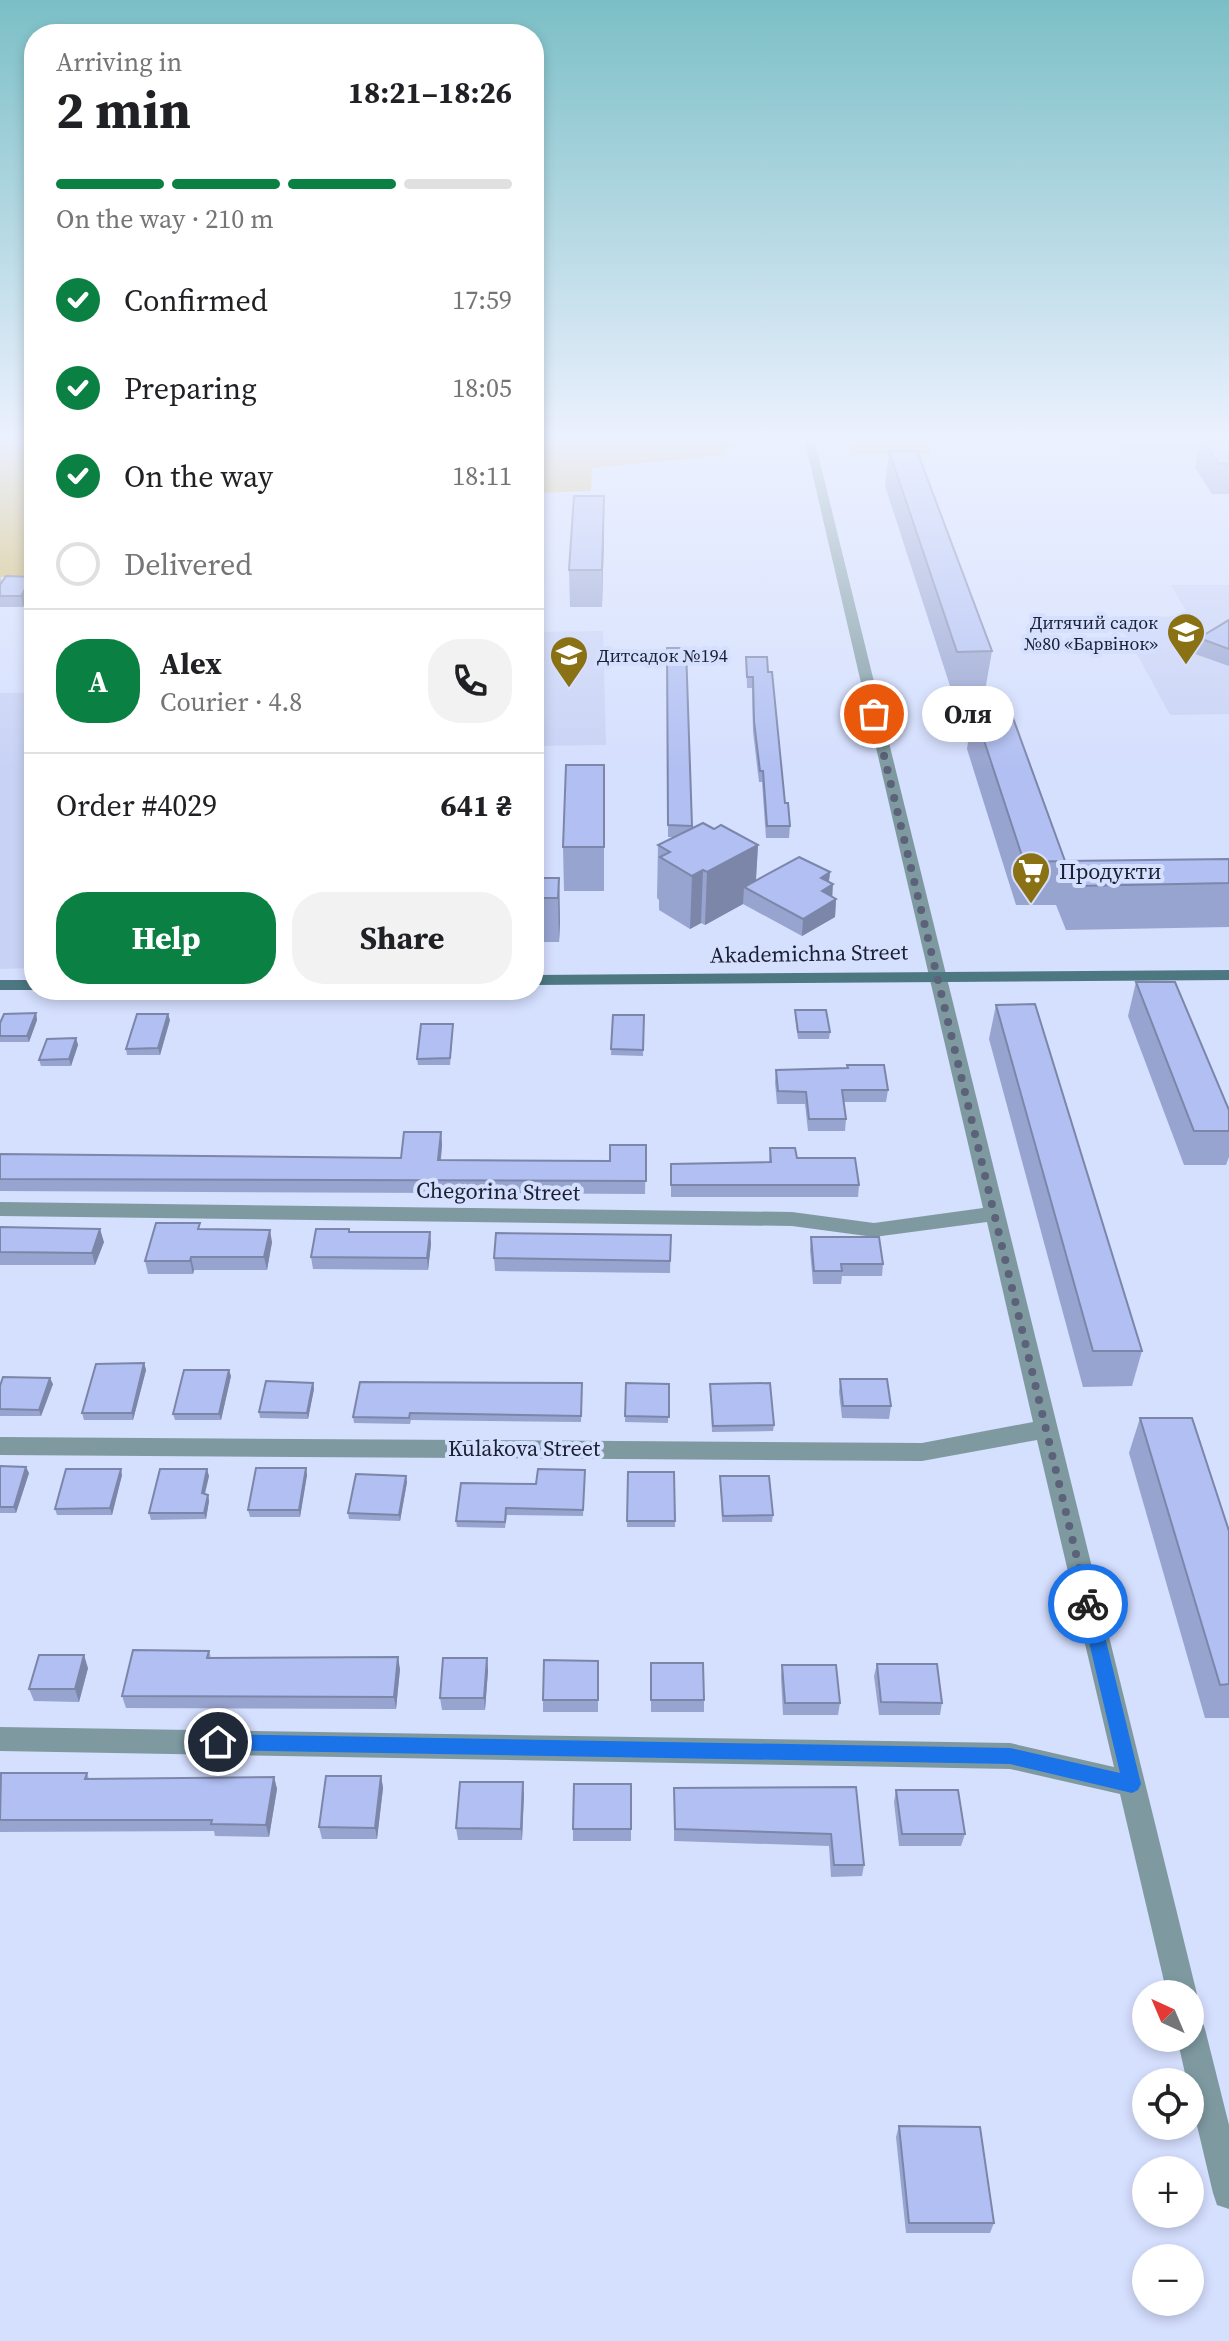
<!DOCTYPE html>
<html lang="en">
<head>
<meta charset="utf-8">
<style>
  body { margin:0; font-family:"Source Serif 4",serif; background:#f2f2f2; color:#202124; height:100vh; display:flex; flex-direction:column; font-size:30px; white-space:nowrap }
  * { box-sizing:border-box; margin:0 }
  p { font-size:26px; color:#757577 }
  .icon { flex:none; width:44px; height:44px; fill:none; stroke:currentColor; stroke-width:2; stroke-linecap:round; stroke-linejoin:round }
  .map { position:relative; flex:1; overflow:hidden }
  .panel { position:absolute; left:24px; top:24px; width:520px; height:976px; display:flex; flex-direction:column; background:#fff; border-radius:32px; box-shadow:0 4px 12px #0003 }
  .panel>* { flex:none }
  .needle { width:52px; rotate:316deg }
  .fabs { position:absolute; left:1132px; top:1980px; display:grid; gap:16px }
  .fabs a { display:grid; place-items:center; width:72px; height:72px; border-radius:50%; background:#fff; box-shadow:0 4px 12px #0003; font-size:40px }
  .pin { position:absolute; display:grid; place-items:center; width:68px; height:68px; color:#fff; margin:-34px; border:4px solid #fff; border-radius:50%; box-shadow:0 2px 8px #0007 }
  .courier { position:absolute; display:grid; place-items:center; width:80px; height:80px; margin:-40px; border:6px solid #1a73e8; border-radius:50%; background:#fff; color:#222; box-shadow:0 2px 10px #0007 }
  .bubble { position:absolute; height:56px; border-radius:28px; background:#fff; box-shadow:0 4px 12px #0003; font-size:26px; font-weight:700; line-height:56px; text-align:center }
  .head em { font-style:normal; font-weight:700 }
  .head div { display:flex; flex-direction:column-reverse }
  .head { display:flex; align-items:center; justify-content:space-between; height:136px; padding:0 32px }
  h1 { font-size:52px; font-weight:700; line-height:60px }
  .bar { display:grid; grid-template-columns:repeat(4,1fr); gap:12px 8px; align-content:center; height:96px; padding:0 32px }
  .bar i { height:10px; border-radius:6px; background:#e0e0e0 }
  .bar .current { background:#0b8043 }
  .bar p { grid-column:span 4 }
  .line { display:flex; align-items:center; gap:20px; padding:0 32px; border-top:2px solid #e0e0e0 }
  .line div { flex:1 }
  .round { display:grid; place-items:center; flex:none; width:84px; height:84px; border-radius:32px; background:#f2f2f2 }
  ol { padding:0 32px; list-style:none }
  li { display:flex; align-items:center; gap:24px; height:88px }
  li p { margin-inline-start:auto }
  li .icon { padding:8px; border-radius:50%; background:#0b8043; color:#fff; stroke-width:4 }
  li:last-child { color:#757577 }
  li i { width:44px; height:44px; border:4px solid #e0e0e0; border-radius:50% }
  .button { display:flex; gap:16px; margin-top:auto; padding:16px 32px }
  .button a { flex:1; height:92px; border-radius:32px; background:#0b8043; color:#fff; font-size:32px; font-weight:700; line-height:92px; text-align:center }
  .button a+a { background:#f2f2f2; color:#202124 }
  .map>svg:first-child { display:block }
</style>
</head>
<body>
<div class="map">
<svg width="1229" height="2341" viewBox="0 0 1229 2341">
  <rect width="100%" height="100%" fill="#d5dffe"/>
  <g fill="#c8d2f5">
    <polygon points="1110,442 1229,442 1229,456 1126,457"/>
    <polygon points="1171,585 1229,585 1229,714 1170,715 1117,617 1189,616"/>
    <polygon points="603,631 606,745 534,746 534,632"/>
    <polygon points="0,693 34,693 34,968 0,969"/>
  </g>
  <g fill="#d4b759">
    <polygon points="0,442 34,442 34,578 0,577"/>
    <polygon points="534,442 736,442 725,455 592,468 591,491 534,493"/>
    <polygon points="848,442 927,442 931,455 851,455"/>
  </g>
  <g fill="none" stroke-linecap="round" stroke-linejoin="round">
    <g fill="#7e9aa0" fill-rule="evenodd">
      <polygon points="805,442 815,442 1197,1994 1190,2006 1190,1994 1167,1994 1120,1794 1010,1769 0,1751 0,1727 1010,1743 1114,1767 1037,1440 922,1461 0,1455 0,1437 922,1443 1033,1422 987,1222 874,1237 792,1226 0,1216 0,1202 792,1212 874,1223 983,1208"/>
      <polygon points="1190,2014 1201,2018 1205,2029 1229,2125 1229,2209 1217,2205 1213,2193 1190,2096 1190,2082 1187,2082 1177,2038 1190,2038"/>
    </g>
    <g fill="#4d7881" fill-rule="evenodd">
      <polygon points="1229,970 1229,980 534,985 534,975"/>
      <polygon points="0,980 34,980 35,990 0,990"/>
    </g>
  </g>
  <g fill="#98a4d0">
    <polygon points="1201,442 1229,442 1229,494 1212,494 1195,468"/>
    <polygon points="889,451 992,651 985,691 952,692 885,486"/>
    <polygon points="604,531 602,607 570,607 569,570"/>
    <polygon points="0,576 2,583 34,586 34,589 23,607 0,607"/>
    <polygon points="1229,620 1229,666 1195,654 1199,638"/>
    <polygon points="667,648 686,648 692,828 714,829 758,845 756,881 830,872 829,882 832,897 836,899 835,917 802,936 743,904 705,925 701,923 690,929 659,910 659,900 657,898 658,845 674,837 668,837"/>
    <polygon points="746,657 768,672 785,803 790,826 789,838 766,838 762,782 759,782 753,732 752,688 747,688"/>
    <polygon points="973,707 1065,861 1229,859 1229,927 1066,930 1056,905 1016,905 967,749"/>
    <polygon points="604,765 604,891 564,891 563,847"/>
    <polygon points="534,878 559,878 560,922 559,942 534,942"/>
    <polygon points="1136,982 1229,1110 1229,1157 1226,1165 1184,1165 1128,1016"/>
    <polygon points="996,1005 1142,1351 1132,1386 1083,1387 989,1039"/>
    <polygon points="795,1010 830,1032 829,1039 798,1039 795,1017"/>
    <polygon points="36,1013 37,1020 29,1042 0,1042 0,1023"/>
    <polygon points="613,1015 644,1015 643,1056 611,1055"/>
    <polygon points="170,1020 160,1055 127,1055 126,1049"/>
    <polygon points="453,1030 450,1065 418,1065 417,1059"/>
    <polygon points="76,1038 78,1045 71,1066 41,1066 39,1060"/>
    <polygon points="847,1065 888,1090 886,1102 844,1102 846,1119 845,1131 808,1131 805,1104 777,1104 775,1082 776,1070 847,1068"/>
    <polygon points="441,1132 442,1145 441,1160 610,1161 646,1145 645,1194 0,1191 0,1154 401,1158"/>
    <polygon points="770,1148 859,1185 858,1197 671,1197 671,1164 769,1162"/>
    <polygon points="0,1227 104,1242 95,1265 0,1265"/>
    <polygon points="201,1229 272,1242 267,1270 194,1270 193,1274 148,1274 145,1261"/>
    <polygon points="350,1232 430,1232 431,1244 428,1270 313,1269 311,1257"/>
    <polygon points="671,1235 670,1273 495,1271 494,1258"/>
    <polygon points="811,1237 883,1264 882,1276 842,1276 841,1284 813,1284 810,1250"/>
    <polygon points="144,1363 146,1370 133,1420 84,1420 82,1413"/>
    <polygon points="231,1376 221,1420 175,1420 173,1414"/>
    <polygon points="840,1379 891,1406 889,1419 842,1418 839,1392"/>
    <polygon points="313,1383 314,1389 308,1419 260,1418 259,1412"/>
    <polygon points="582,1383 581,1422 411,1420 410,1424 354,1423 353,1417"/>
    <polygon points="626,1383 669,1384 668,1423 625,1422"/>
    <polygon points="53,1384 41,1416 0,1416 0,1386"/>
    <polygon points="710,1384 774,1425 773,1431 712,1432"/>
    <polygon points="1140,1418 1229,1531 1229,1718 1205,1718 1129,1453"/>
    <polygon points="0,1466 29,1473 16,1513 0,1513"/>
    <polygon points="306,1468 307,1475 300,1517 250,1517 248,1510"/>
    <polygon points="585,1470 583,1516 507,1515 505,1528 457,1527 456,1521 536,1484"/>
    <polygon points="628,1472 674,1472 675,1527 627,1527"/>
    <polygon points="122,1475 112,1515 57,1515 55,1509"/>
    <polygon points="209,1476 205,1494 208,1495 209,1501 206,1519 151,1520 149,1513"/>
    <polygon points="406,1476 407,1482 400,1521 349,1519 348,1513"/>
    <polygon points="720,1476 773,1515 772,1522 722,1522"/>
    <polygon points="209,1651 211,1658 400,1669 396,1709 126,1708 122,1696"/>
    <polygon points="487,1658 488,1671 485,1710 442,1710 440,1698"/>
    <polygon points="598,1661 598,1712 543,1712 543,1700"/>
    <polygon points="651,1663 704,1700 704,1712 651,1712"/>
    <polygon points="877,1664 942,1703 940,1715 879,1715 874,1676"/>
    <polygon points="782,1665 840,1703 838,1715 783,1715 781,1677"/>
    <polygon points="88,1668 79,1702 34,1701 29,1689"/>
    <polygon points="87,1773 89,1779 274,1777 277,1789 269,1837 215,1836 214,1831 0,1832 0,1776"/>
    <polygon points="381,1776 383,1788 377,1839 322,1839 319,1827"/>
    <polygon points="631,1784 631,1841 573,1841 573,1829"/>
    <polygon points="856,1787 864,1865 862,1876 831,1877 829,1846 674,1841 674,1788"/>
    <polygon points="896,1790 965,1834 961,1846 899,1846 894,1802"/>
    <polygon points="524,1794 522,1840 458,1840 456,1828"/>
    <polygon points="899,2126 994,2223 990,2233 906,2233 896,2137"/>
  </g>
  <g fill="#7c86a9">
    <polygon points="604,496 604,531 602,607 602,570"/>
    <polygon points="32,577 34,589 23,607 21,596"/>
    <polygon points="758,845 755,893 744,887 743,904 705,925 707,872"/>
    <polygon points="703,870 701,923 690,929 692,876"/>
    <polygon points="830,872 828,887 833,884 832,902 836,899 835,917 802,936 803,919 821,878"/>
    <polygon points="559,878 560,922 559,942 558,898"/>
    <polygon points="36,1013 37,1020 29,1042 27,1036"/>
    <polygon points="168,1014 170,1020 160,1055 158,1048"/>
    <polygon points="76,1038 78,1045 71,1066 69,1059"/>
    <polygon points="441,1132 442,1145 439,1173 438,1160"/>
    <polygon points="100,1229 104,1242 95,1265 92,1253"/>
    <polygon points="270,1230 272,1242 267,1270 264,1257"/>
    <polygon points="430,1232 431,1244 428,1270 427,1258"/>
    <polygon points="191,1257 194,1270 193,1274 190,1261"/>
    <polygon points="144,1363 146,1370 133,1420 132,1413"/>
    <polygon points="229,1370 231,1376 221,1420 219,1414"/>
    <polygon points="50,1378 53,1384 41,1416 39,1410"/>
    <polygon points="313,1383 314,1389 308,1419 307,1413"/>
    <polygon points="26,1467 29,1473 16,1513 14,1507"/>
    <polygon points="306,1468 307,1475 300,1517 299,1510"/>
    <polygon points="121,1469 122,1475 112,1515 110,1508"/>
    <polygon points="207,1469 209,1476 203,1500 202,1493"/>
    <polygon points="406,1476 407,1482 400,1521 399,1515"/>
    <polygon points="208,1495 209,1501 206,1519 204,1513"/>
    <polygon points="84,1655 88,1668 79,1702 75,1689"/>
    <polygon points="398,1657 400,1669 396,1709 394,1697"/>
    <polygon points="487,1658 488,1671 485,1710 484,1698"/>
    <polygon points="381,1776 383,1788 377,1839 375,1828"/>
    <polygon points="274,1777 277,1789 269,1837 266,1825"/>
    <polygon points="523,1782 524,1794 522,1840 521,1829"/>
  </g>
  <g fill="#b1bff2" stroke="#7c86a9" stroke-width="2">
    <polygon points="1204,442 1229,442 1229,464 1219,464"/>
    <polygon points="889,451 917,451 992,651 957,652"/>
    <polygon points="574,496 604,496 602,570 569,570"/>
    <polygon points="6,576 32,577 21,596 0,596 0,585"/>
    <polygon points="1229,620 1229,649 1199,638"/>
    <polygon points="667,648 686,648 692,826 668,825"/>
    <polygon points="746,657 767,657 768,672 772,672 785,803 788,803 790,826 767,826 763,771 760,771 754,721 753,677 747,677"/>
    <polygon points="973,707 1009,707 1065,861 1024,862"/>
    <polygon points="566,765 604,765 604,847 563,847"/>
    <polygon points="703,823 714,829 721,825 758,845 707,872 703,870 692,876 660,857 670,852 658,845"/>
    <polygon points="799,857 830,872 821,878 833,884 822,891 836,899 803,919 744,887"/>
    <polygon points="1229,859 1229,883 1075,886 1065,861"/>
    <polygon points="534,878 559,878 558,898 534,898"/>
    <polygon points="1136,982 1175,982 1229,1110 1229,1131 1194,1131"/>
    <polygon points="1035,1004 1142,1351 1093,1351 996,1005"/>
    <polygon points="795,1010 826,1010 830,1032 798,1032"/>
    <polygon points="36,1013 27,1036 0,1036 0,1023 4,1014"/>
    <polygon points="137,1014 168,1014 158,1048 126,1049"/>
    <polygon points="613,1015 644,1015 643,1050 611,1049"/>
    <polygon points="421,1024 453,1024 450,1058 417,1059"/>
    <polygon points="76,1038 69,1059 39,1060 47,1039"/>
    <polygon points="847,1065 884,1065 888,1090 842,1090 846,1119 809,1119 806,1092 778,1091 776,1070 848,1068"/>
    <polygon points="404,1132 441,1132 438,1160 610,1161 610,1145 646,1145 646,1181 0,1179 0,1154 401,1158"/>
    <polygon points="770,1148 795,1148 797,1158 855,1158 859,1185 671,1185 671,1164 771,1162"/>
    <polygon points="156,1223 200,1223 198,1229 270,1230 264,1257 191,1257 190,1261 145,1261"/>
    <polygon points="0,1227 100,1229 92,1253 0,1252"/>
    <polygon points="316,1229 349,1229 349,1232 430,1232 427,1258 311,1257"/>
    <polygon points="496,1233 671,1235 670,1261 494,1258"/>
    <polygon points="811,1237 879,1237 883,1264 841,1264 842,1271 814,1271"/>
    <polygon points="144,1363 132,1413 82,1413 96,1364"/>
    <polygon points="184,1370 229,1370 219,1414 173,1414"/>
    <polygon points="3,1377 50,1378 39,1410 0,1409 0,1386"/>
    <polygon points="840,1379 887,1379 891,1406 843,1406"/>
    <polygon points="266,1381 313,1383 307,1413 259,1412"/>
    <polygon points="360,1382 582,1383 581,1416 410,1413 409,1418 353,1417"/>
    <polygon points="626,1383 669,1384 669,1417 625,1416"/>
    <polygon points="770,1383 774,1425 713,1426 710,1384"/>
    <polygon points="1140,1418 1192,1418 1229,1531 1229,1684 1220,1685"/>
    <polygon points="0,1466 26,1467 14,1507 0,1507"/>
    <polygon points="256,1468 306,1468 299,1510 248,1510"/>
    <polygon points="66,1469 121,1469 110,1508 55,1509"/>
    <polygon points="160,1469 207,1469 202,1493 208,1495 204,1513 149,1513"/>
    <polygon points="538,1469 585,1470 583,1510 506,1508 505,1522 456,1521 461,1483 536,1484"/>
    <polygon points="628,1472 674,1472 675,1521 627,1521"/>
    <polygon points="356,1474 406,1476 399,1515 348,1513"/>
    <polygon points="720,1476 769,1476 773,1515 723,1516"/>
    <polygon points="133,1650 209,1651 207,1658 398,1657 394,1697 122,1696"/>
    <polygon points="39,1655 84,1655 75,1689 29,1689"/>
    <polygon points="443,1658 487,1658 484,1698 440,1698"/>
    <polygon points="544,1660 598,1661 598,1700 543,1700"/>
    <polygon points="651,1663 703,1663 704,1700 651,1700"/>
    <polygon points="877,1664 937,1664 942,1703 881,1702"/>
    <polygon points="782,1665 836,1665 840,1703 785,1703"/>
    <polygon points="1,1773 87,1773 85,1779 274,1777 266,1825 211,1824 212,1820 0,1820"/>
    <polygon points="326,1776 381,1776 375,1828 319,1827"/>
    <polygon points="460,1782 523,1782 521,1829 456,1828"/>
    <polygon points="574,1784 631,1784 631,1829 573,1829"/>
    <polygon points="856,1787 864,1865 834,1865 831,1834 675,1829 674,1788"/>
    <polygon points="896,1790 958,1790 965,1834 902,1834"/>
    <polygon points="899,2126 980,2127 994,2223 909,2223"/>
  </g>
  <linearGradient id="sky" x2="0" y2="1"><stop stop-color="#7bbfc6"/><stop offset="0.57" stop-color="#ecf1ff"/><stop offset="1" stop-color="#ecf1ff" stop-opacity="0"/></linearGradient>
  <rect width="1229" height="770" fill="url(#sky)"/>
  <polygon fill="#1a73e8" points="1088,1597 1097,1604 1141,1784 1138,1790 1132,1793 1010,1764 218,1750 212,1748 209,1742 212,1737 218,1734 1010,1748 1120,1773 1080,1604"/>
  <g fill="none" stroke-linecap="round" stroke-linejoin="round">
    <polyline stroke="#5b6279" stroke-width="8" stroke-dasharray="0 14.4" points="874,714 1088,1604"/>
  </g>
  <defs>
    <symbol id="school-pin" viewBox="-11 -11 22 30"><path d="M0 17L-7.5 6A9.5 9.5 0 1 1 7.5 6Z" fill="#8a7113" stroke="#d5dffe"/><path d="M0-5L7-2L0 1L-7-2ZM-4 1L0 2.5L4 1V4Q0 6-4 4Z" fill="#fff"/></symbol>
    <symbol id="supermarket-pin" viewBox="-11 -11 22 30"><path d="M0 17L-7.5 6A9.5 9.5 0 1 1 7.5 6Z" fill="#8a7113" stroke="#d5dffe"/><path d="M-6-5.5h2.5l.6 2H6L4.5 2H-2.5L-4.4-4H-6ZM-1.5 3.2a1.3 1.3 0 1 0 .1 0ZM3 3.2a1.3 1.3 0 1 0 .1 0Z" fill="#fff"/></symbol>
  </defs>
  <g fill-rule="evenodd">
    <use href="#school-pin" x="1164" y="610" width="44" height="60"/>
    <use href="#school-pin" x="547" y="633" width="44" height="60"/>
    <use href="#supermarket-pin" x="1009" y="849" width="44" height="60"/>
  </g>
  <g text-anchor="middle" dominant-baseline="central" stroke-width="8" stroke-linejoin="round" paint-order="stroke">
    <g font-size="18" fill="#1a1f32" stroke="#d5dffe" text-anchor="end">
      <text x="1158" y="622">Дитячий садок<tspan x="1158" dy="21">№80 «Барвінок»</tspan></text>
      <text x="597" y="655" text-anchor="start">Дитсадок №194</text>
    </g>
    <g font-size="22" fill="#1a1f32" stroke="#d5dffe" text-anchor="start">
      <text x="1059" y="871">Продукти</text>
    </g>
    <g font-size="22" fill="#1a1f32" stroke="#d5dffe">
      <text transform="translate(809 953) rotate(-1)">Akademichna Street</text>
      <text transform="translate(498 1191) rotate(1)">Chegorina Street</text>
      <text x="524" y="1448">Kulakova Street</text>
    </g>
  </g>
</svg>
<div class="fabs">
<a><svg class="needle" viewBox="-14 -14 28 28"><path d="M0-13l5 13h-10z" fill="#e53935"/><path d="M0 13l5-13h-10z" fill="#757577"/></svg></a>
<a><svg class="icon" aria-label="locate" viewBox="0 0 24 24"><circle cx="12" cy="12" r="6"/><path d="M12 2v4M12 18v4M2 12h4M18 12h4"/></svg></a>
<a>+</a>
<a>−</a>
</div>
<div class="pin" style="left:874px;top:714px;background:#ea580c"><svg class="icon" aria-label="bag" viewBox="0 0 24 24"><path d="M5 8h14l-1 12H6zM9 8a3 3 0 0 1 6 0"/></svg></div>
<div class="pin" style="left:218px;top:1742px;background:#1f2937"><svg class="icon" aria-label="home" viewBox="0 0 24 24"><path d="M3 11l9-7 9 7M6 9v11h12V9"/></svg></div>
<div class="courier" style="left:1088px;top:1604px"><svg class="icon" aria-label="bike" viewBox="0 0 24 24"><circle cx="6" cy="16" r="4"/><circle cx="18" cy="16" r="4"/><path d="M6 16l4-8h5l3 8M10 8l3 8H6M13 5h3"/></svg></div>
<div class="bubble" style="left:922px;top:686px;width:92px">Оля</div>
<section class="panel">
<div class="head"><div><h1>2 min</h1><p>Arriving in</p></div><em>18:21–18:26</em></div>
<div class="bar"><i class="current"></i><i class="current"></i><i class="current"></i><i></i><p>On the way · 210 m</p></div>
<ol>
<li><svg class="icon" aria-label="check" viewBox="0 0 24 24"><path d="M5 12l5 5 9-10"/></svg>Confirmed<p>17:59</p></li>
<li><svg class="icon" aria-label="check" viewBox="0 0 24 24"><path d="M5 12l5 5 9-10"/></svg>Preparing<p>18:05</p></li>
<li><svg class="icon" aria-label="check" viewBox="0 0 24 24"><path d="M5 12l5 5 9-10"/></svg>On the way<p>18:11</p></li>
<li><i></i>Delivered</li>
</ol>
<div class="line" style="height:144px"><b class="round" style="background:#0b8043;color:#fff">A</b><div><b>Alex</b><p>Courier · 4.8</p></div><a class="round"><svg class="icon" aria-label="phone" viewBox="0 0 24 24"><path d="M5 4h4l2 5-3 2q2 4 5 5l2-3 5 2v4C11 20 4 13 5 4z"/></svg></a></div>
<div class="line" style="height:104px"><div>Order #4029</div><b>641 ₴</b></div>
<div class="button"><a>Help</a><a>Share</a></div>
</section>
</div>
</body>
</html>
